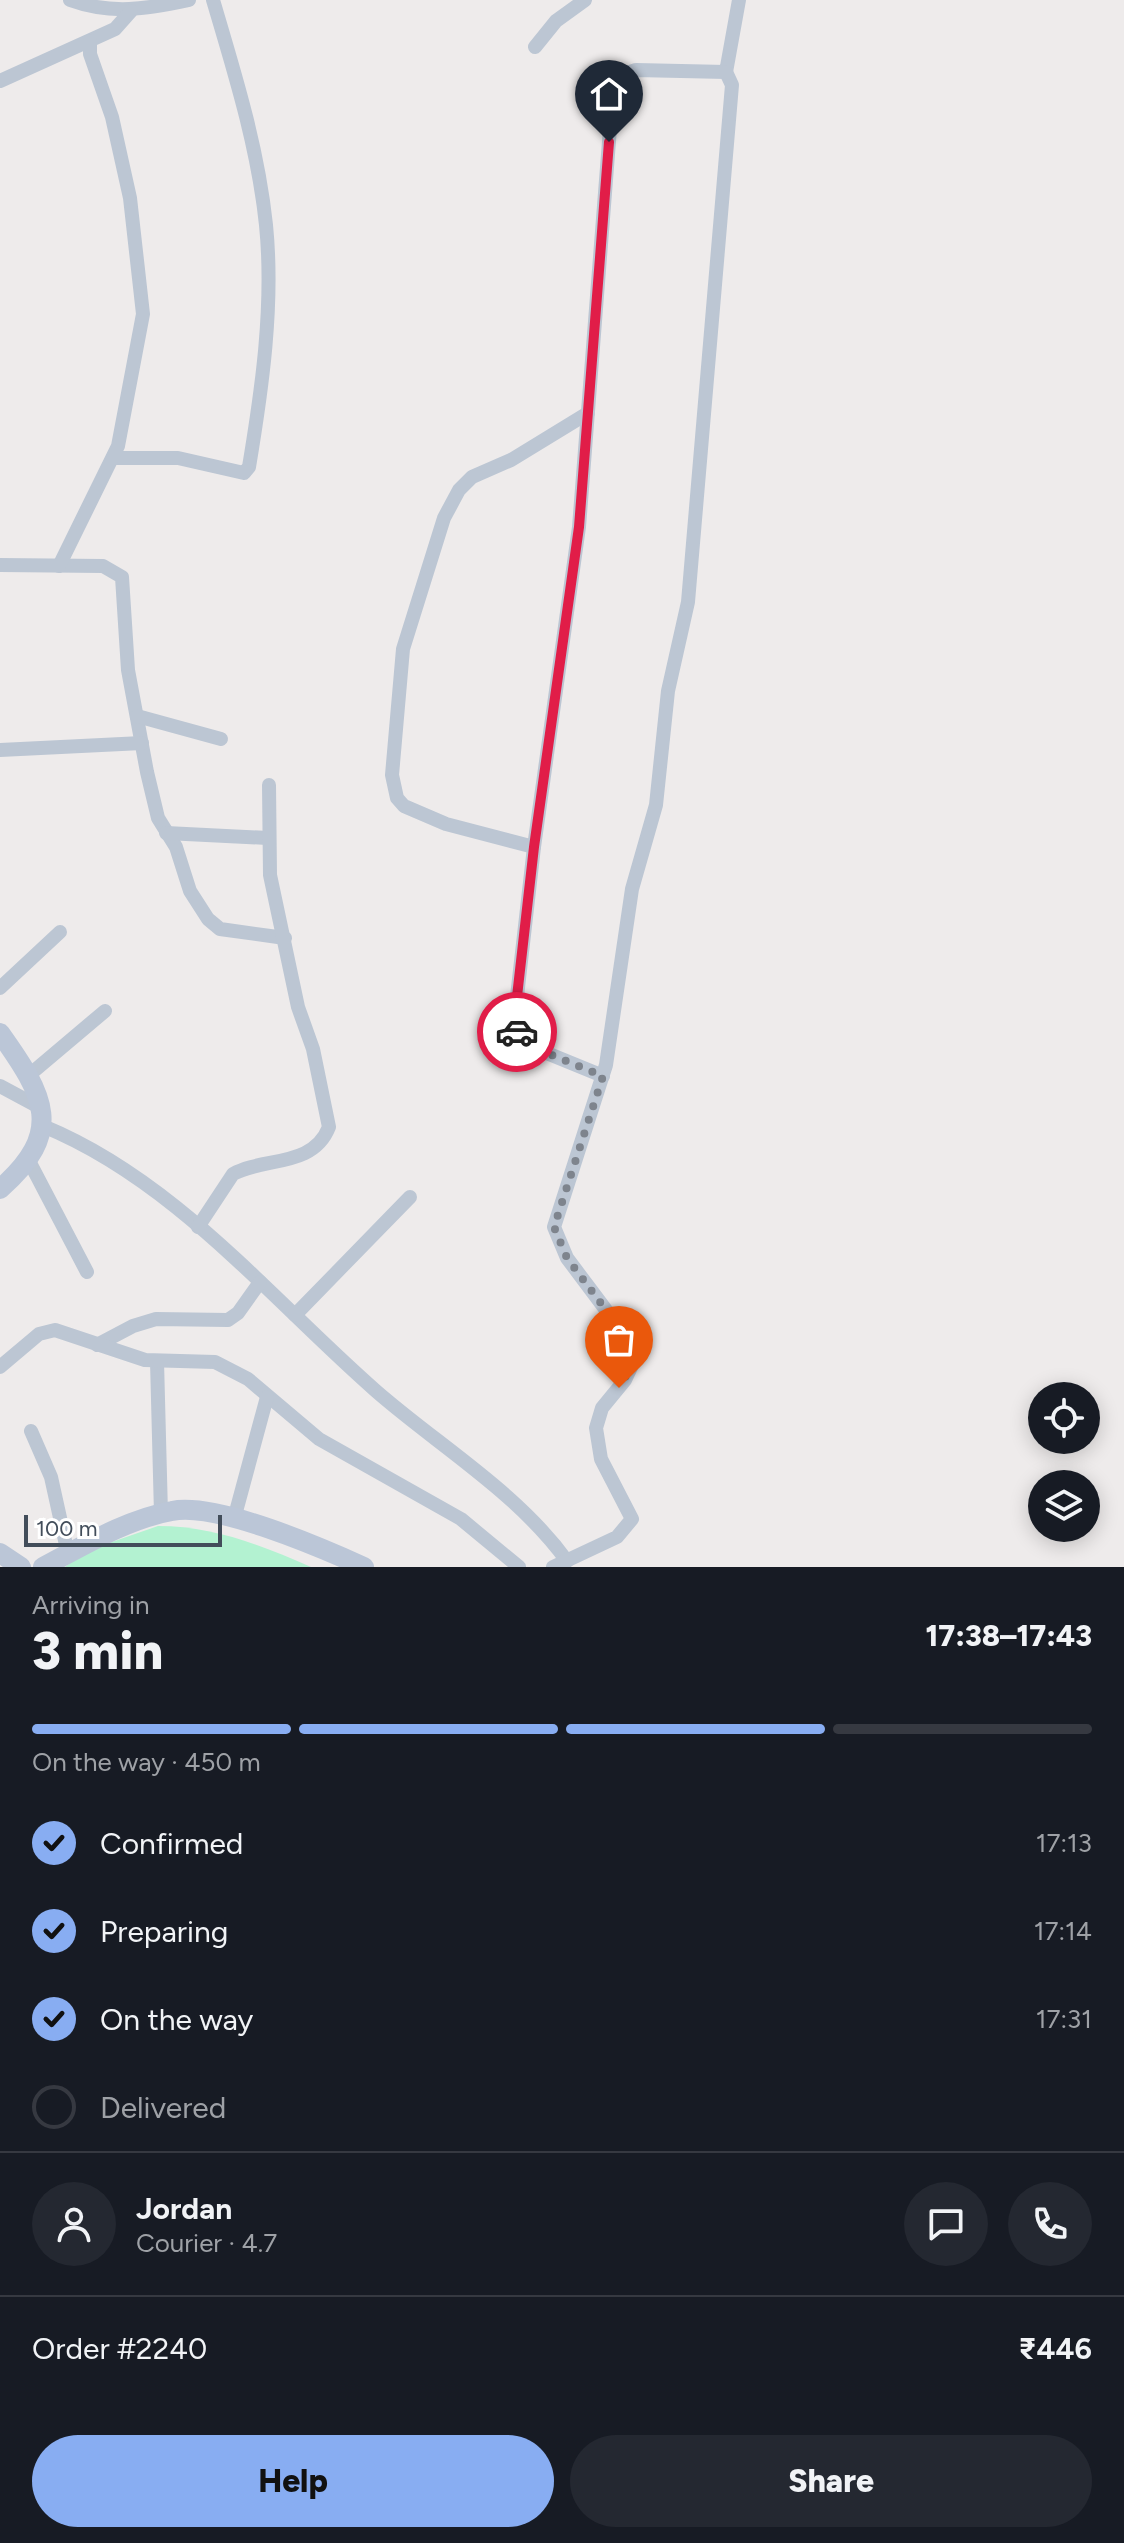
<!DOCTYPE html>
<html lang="en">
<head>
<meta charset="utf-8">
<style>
  body { margin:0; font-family:Figtree,sans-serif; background:#242831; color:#f1f3f6; height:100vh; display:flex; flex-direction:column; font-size:30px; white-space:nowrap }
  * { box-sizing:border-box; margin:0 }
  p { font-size:26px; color:#9ea1a6 }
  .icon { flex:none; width:44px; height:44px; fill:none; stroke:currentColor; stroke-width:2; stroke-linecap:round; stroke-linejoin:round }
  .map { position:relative; height:1567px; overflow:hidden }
  .sheet { display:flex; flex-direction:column; background:#171b24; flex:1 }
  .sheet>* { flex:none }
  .buttons { position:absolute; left:1028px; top:1382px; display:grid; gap:16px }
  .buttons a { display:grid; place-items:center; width:72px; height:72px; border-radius:50%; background:#171b24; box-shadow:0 4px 20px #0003; font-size:40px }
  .scale { position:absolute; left:24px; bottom:20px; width:198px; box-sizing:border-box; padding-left:8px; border:4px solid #424d5a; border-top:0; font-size:22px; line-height:28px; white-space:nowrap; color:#424d5a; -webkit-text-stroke:6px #fff; paint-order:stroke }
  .pin { position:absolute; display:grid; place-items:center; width:68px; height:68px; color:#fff; margin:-82px -34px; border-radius:50% 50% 50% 0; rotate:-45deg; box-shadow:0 0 8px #0007 }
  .pin .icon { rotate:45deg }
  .courier { position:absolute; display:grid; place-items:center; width:80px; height:80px; margin:-40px; border:6px solid #e11d48; border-radius:50%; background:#fff; color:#222; box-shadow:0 2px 10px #0007 }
  .headline em { font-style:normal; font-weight:800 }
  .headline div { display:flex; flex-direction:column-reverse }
  .headline { display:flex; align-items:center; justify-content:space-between; height:136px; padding:0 32px }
  h1 { font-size:52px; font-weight:800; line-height:60px }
  .bar { display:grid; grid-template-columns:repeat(4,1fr); gap:12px 8px; align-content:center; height:96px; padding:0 32px }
  .bar i { height:10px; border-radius:6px; background:#363941 }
  .bar .selected { background:#88adf2 }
  .bar p { grid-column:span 4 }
  .line { display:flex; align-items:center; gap:20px; padding:0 32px; border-top:2px solid #363941 }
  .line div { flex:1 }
  .round { display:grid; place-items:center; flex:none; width:84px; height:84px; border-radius:42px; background:#242831 }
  ol { padding:0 32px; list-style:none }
  li { display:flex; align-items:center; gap:24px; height:88px }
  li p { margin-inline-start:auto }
  li .icon { padding:8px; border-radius:50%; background:#88adf2; color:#111; stroke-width:4 }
  li:last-child { color:#9ea1a6 }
  li i { width:44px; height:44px; border:4px solid #363941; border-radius:50% }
  .cta { display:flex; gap:16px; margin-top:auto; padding:16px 32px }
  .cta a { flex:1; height:92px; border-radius:48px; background:#88adf2; color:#111; font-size:32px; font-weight:800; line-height:92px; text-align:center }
  .cta a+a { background:#242831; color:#f1f3f6 }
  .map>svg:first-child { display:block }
</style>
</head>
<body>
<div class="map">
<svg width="1124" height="1567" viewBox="0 0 1124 1567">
  <rect width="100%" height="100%" fill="#eeebeb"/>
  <path fill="#b3f2d1" d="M158 1526C213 1526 261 1545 311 1567H65L86 1551Z"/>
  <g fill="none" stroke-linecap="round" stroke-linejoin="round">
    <g stroke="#bcc6d3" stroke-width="14">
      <path d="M70 0C111 15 147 9 189 0"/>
      <polyline points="535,47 556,21 585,0"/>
      <polyline points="0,81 115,29 131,11"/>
      <path d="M114 458H178L244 473 249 467C262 389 274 305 266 225 258 148 235 74 213 0"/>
      <polyline points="0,565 103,566 122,577 128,670 147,772 158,818 176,847 190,891 208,919 220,929 285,938"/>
      <polyline points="59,566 118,446 143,314 130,198 112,117 90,54 90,41"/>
      <polyline points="137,716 221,739"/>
      <polyline points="0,750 142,743"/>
      <polyline points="166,833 268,838"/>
      <polyline points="534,847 446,824 404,806 397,798 392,775 403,649 444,518 459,490 472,477 511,460 588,413"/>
      <polyline points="0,988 60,932"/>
      <polyline points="28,1076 105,1011"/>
      <polyline points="603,1076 532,1047 518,1035 515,1014 534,847 579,527 613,90 621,75 636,70 726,72 739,0"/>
      <polyline points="0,1086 41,1108"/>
      <path d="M43 1126C175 1180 271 1299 376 1391 439 1446 517 1492 567 1561"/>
      <polyline points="29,1161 87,1272"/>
      <path d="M198 1227 233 1174C263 1157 313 1168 329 1127L313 1049 298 1007 270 875 269 785"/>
      <polyline points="295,1315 410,1197"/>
      <polyline points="97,1345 133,1326 156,1319 228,1320 238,1313 260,1282"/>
      <polyline points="157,1361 161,1514"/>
      <polyline points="0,1367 39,1334 55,1330 145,1360 215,1362 248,1379 319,1439 461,1519 519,1567"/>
      <polyline points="31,1431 51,1477 68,1554"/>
      <polyline points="234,1519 267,1397"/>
      <polyline points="553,1567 617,1537 632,1519 601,1459 596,1428 602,1408 625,1380 633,1363 630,1342 567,1258 554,1227 606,1065 632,889 656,805 668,691 688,602 732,85 726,72"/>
    </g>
    <g stroke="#bbc6d7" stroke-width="20">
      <path d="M0 1033C45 1096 65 1132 0 1189"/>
      <polyline points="0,1553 21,1567"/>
      <path d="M43 1567C83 1546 127 1519 172 1511 216 1502 322 1548 364 1567"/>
    </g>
  </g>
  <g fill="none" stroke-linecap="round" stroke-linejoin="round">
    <polyline stroke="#7e848d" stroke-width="8" stroke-dasharray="0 14.4" points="517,1032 532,1047 603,1076 554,1227 567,1258 630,1342 633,1363 619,1388"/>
    <polyline stroke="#e11d48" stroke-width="10" points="517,1032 515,1014 534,847 579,527 609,142"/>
  </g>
</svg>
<div class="buttons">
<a><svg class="icon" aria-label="locate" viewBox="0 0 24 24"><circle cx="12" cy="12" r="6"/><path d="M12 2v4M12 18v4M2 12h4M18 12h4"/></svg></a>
<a><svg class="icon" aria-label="layers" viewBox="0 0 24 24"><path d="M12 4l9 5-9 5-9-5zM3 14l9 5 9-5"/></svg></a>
</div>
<div class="scale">100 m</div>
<div class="pin" style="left:619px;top:1388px;background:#ea580c"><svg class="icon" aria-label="bag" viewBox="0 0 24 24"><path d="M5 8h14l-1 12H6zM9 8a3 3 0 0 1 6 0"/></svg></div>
<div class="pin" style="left:609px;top:142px;background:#1f2937"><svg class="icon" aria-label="home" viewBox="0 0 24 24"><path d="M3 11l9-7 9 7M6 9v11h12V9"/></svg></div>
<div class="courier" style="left:517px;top:1032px"><svg class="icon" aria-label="car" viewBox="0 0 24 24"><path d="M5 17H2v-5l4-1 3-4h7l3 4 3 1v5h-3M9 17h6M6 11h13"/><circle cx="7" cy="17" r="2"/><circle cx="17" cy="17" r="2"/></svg></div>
</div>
<section class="sheet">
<div class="headline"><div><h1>3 min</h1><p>Arriving in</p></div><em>17:38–17:43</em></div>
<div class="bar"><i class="selected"></i><i class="selected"></i><i class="selected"></i><i></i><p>On the way · 450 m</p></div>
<ol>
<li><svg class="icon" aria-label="check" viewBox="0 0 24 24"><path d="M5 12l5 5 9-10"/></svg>Confirmed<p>17:13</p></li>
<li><svg class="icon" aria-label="check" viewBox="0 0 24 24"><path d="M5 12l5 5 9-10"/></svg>Preparing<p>17:14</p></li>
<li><svg class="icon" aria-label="check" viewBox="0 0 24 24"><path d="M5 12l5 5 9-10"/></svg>On the way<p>17:31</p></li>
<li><i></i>Delivered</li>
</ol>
<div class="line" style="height:144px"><a class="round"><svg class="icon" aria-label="person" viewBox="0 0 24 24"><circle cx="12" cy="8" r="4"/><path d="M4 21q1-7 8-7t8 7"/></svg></a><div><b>Jordan</b><p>Courier · 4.7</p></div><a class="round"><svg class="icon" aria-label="chat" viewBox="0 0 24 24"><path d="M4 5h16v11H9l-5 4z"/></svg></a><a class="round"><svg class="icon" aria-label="phone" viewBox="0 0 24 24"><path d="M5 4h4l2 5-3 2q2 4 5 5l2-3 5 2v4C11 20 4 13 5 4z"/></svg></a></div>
<div class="line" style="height:104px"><div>Order #2240</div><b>₹446</b></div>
<div class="cta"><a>Help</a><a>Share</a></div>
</section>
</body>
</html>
